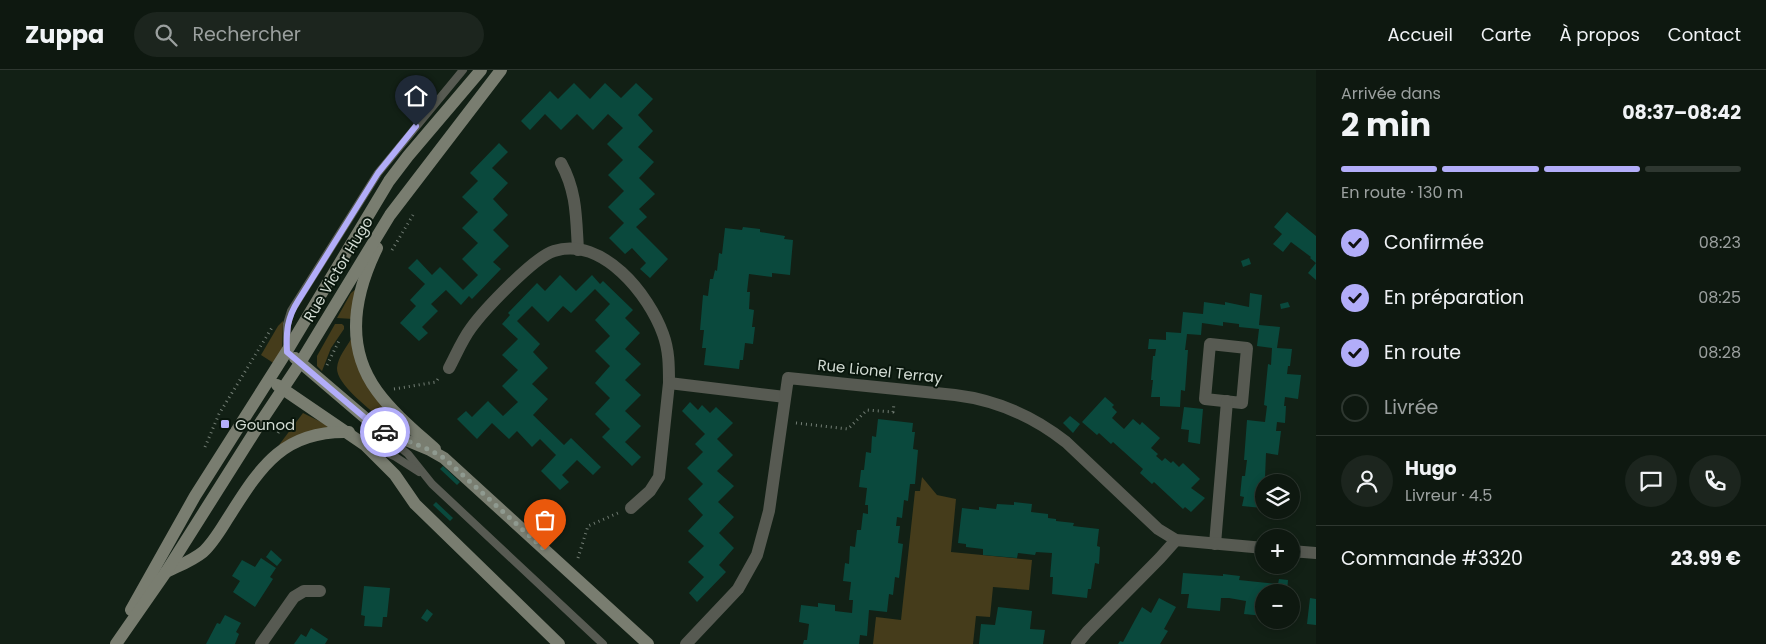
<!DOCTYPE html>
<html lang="fr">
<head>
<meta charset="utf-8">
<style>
  body { margin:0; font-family:Poppins,sans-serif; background:#1c251e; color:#f1f3f6; height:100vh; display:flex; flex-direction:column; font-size:19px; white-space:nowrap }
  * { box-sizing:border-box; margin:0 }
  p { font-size:16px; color:#9ba09f }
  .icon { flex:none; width:28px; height:28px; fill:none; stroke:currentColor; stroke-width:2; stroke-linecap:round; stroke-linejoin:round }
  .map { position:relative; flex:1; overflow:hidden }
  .drawer { display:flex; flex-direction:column; background:#0e1810; width:450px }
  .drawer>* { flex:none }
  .controls { position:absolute; left:1255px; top:404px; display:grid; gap:10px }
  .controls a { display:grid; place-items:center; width:45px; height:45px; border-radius:50%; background:#0e1810; box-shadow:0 2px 8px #0003,0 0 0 1px #2e3730; font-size:25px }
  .pin { position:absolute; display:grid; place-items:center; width:42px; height:42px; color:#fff; margin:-51px -21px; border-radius:50% 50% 50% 0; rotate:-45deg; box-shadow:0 0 5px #0007 }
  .pin .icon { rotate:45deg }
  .courier { position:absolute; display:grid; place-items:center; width:50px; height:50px; margin:-25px; border:4px solid #b2adf9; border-radius:50%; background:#fff; color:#222; box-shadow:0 1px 6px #0007 }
  .headline em { font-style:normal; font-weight:700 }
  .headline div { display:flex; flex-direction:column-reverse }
  .headline { display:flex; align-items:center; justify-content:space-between; height:85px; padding:0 25px }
  h1 { font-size:32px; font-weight:700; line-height:38px }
  .bar { display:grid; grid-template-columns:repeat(4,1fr); gap:8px 5px; align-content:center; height:60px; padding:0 25px }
  .bar i { height:6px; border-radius:4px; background:#2e3730 }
  .bar .active { background:#b2adf9 }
  .bar p { grid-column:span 4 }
  .line { display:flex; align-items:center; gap:12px; padding:0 25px; border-top:1px solid #2e3730 }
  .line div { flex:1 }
  .round { display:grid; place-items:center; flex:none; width:52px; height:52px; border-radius:26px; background:#1c251e }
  ol { padding:0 25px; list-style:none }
  li { display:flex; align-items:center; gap:15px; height:55px }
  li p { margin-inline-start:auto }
  li .icon { padding:5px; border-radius:50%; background:#b2adf9; color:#111; stroke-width:4 }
  li:last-child { color:#9ba09f }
  li i { width:28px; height:28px; border:2px solid #2e3730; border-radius:50% }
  header { display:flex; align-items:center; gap:30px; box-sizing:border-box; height:70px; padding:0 25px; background:#0e1810; border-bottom:1px solid #2e3730 }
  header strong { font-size:24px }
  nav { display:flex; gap:28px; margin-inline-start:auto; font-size:18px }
  .search { width:350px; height:45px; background:#1c251e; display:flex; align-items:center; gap:12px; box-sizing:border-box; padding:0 18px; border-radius:28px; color:#9ba09f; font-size:19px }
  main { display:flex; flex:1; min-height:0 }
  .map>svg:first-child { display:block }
</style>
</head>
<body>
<header>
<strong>Zuppa</strong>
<div class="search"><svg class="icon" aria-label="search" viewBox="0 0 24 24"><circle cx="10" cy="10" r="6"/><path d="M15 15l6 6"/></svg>Rechercher</div>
<nav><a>Accueil</a><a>Carte</a><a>À propos</a><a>Contact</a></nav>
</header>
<main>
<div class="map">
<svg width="1316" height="574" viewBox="0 0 1316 574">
  <rect width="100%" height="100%" fill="#122015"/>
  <g fill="#453c1b">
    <polygon points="356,219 353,249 337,248 351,223"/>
    <polygon points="283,251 282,284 275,294 261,285 278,256"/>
    <polygon points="335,254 342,254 344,256 344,259 331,278 322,301 317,296 317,286"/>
    <path d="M351 269 393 347 388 352 383 351C371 340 336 314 337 298 338 287 346 278 351 269Z"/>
    <polygon points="303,343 327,355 329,358 279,375"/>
    <polygon points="922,407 937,425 956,429 951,482 1032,490 1029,520 993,517 990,547 976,546 973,574 873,574 876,547 901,550 915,421 920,421"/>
  </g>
  <g fill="#0a493d">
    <polygon points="574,13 590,29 605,13 621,28 636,13 653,29 638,45 653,61 638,77 654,92 639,108 655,124 639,139 647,147 636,157 668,189 650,208 640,199 646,193 632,178 625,184 609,168 624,153 608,137 624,121 608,105 623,90 607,74 623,58 608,44 593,60 577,44 561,60 545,44 530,60 521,51 550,21 558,29"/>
    <polygon points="499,73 508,82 492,98 508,113 493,129 508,145 493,160 509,176 493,192 501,199 472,229 469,226 461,235 446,220 431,234 438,241 422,257 428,263 419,271 400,253 416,236 410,230 425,214 408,198 417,189 432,205 440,197 463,220 478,205 462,189 478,173 462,158 478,142 462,127 478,111 470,103"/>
    <polygon points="1287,142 1316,166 1316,193 1310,188 1311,187 1291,172 1283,182 1273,174 1282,164 1274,157"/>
    <polygon points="743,157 760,159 760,162 785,166 784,169 793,170 790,205 772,203 772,207 749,204 747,222 750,222 749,239 754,240 752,257 755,257 753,274 745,273 743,290 740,290 739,299 704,295 706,278 702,278 704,260 700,260 703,225 708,226 710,209 713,209 715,200 717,201 719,183 722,184 725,158 742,160"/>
    <polygon points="1249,188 1251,194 1243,197 1241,191"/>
    <polygon points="1316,193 1316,210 1308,203"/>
    <polygon points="560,205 576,221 592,205 600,214 603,211 633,240 625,248 640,263 625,279 641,294 625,310 641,325 625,341 641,356 625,372 641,387 632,396 602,367 610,359 595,344 610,328 595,313 610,296 595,281 610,266 595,250 610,234 595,219 571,243 563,236 548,252 532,236 517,251 540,274 533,282 548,298 532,314 548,329 533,345 564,375 571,368 601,397 593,405 577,390 562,405 569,412 560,420 541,401 556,385 540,369 532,377 517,361 509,369 492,353 477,369 457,349 466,341 472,347 488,331 503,346 518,332 502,316 518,300 502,285 518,269 502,254 510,245 508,243 537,213 545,221"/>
    <polygon points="1250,223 1262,225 1259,255 1280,257 1277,278 1292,279 1290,296 1288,296 1287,304 1301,305 1298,329 1285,327 1284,336 1286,336 1285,353 1277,352 1276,361 1281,361 1278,385 1266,383 1265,408 1263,408 1262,416 1264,417 1262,438 1242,436 1244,427 1240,426 1242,406 1245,406 1247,390 1244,390 1247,350 1265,352 1267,336 1264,335 1268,294 1271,295 1272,278 1257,276 1259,259 1239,257 1239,254 1223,252 1223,256 1202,253 1201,265 1187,264 1185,280 1188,280 1185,321 1181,320 1180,337 1160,336 1160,327 1151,327 1153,310 1151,310 1153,286 1155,286 1156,279 1148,279 1149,269 1166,270 1166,262 1181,263 1183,242 1203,244 1204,232 1225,235 1225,232 1249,237"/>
    <polygon points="1288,232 1290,237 1281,239 1280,234"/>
    <polygon points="1105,327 1114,335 1112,337 1117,342 1112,348 1124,359 1133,349 1140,355 1142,352 1160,368 1151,378 1158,384 1156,386 1162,391 1165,388 1171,393 1173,391 1179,397 1183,393 1200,409 1191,418 1205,428 1191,442 1185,437 1183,439 1154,412 1152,414 1140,403 1143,399 1113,372 1111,374 1099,363 1097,365 1082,352"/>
    <polygon points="690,332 698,340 702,335 710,343 716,337 733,353 717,369 733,385 717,401 734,416 718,432 734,447 719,463 734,478 719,495 726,502 697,532 689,523 704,507 688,492 704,476 688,461 703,445 688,429 703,414 687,398 703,382 695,374 705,364 682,341"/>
    <polygon points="1184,337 1203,339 1200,374 1188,372 1189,360 1181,359"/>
    <polygon points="1070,346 1080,354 1073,363 1063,353"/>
    <polygon points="878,349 913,353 912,362 915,362 913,379 918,380 915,414 910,414 908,431 904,430 902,448 897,447 896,456 900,456 898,473 903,474 899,508 895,507 893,525 889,524 887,542 869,540 867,566 860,565 859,574 803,574 804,570 807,570 809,554 799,552 801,535 818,537 818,533 835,535 835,541 852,543 853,530 849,530 851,512 843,511 845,493 849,494 850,476 855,477 857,460 861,460 863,443 868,444 868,435 865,435 867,418 859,417 861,400 864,400 866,382 871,383 872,366 876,367"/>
    <polygon points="443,396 460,412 457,415 440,399"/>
    <polygon points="436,432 453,448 450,451 433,435"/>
    <polygon points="1014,432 1032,434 1031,442 1048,444 1048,448 1056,449 1056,451 1074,453 1073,456 1099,459 1097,476 1100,477 1099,494 1095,493 1091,519 1088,519 1087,528 1052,524 1053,507 1050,507 1052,483 1036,482 1035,485 1018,483 1017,488 983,485 983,479 966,477 966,474 958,473 962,438 979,440 979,437 996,439 997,434 1014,435"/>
    <polygon points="271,480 282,490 277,496 266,487"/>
    <polygon points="261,488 276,498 270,507 273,509 255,537 233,522 240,511 232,506 242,490 255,497"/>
    <polygon points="1183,503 1223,506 1223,504 1240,506 1239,510 1278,514 1279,509 1288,510 1287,522 1264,522 1264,546 1244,544 1246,531 1229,528 1221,528 1220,541 1187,538 1189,524 1181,524"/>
    <polygon points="364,516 390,518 387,547 383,547 382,557 364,556 365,546 361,545"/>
    <polygon points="1159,528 1176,537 1164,559 1168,561 1160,574 1118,574 1120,571 1123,572 1142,537 1151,543"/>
    <polygon points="1310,528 1316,529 1316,555 1307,554"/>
    <polygon points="998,537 1032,541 1030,559 1045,560 1043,574 979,574 981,554 995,555"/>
    <polygon points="427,539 433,544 427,552 421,548"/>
    <polygon points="225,545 241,553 236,562 239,564 235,574 206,574 217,553 220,554"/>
    <polygon points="311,558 328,569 325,574 294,574 301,564 306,567"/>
  </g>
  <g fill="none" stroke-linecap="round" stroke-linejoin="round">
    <g stroke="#737e75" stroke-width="3" stroke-dasharray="1 4" stroke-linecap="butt">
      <polyline points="392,180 413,145"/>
      <polyline points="327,295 340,269"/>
      <polyline points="394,319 436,312 438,309"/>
      <polyline points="796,353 848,359 867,340 893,342 894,334"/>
      <polyline points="278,363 286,351"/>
      <polyline points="205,377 219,344 273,256"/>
      <polyline points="578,488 588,456 618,443"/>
    </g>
    <g stroke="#575a52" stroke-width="8">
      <polyline points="287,279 287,254 291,241 378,103 463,0"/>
      <polyline points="386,366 408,384 432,414 603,574"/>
      <polyline points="368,374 394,386 419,402"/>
    </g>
    <g stroke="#575a52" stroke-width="12">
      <path d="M561 93C577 122 576 148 578 180"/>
      <polygon points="1210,274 1247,278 1242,333 1205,329"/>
      <path d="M449 298C456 285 462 270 471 258 484 240 534 187 554 181 603 166 649 225 663 264 669 280 669 296 669 313L659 407 650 421 631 438"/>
      <polyline points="669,313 785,327"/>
      <polyline points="1215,474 1227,331"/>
      <polyline points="1291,481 1316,483"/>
      <polyline points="261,574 294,527 304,521 320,521"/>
      <path d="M686 574 738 519 757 485 769 441 788 308 955 325C996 330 1033 346 1066 372L1158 459 1176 470 1264 478"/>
      <polyline points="1077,574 1087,562 1160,488 1176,470"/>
    </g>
    <g stroke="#797d70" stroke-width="12">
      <path d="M377 178C354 225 344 276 377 321 393 343 415 361 435 379"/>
      <polyline points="295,288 377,358 430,380 444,388 648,574"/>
      <polyline points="277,315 365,375 395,405 415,434 559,574"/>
      <path d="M166 502C178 496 192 491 203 482 213 473 221 459 228 448 260 398 282 360 349 362"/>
      <polyline points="131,540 195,426 287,281 389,111 408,86 481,0"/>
      <polyline points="116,574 166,502 262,350 300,293 390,145 501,0"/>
    </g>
  </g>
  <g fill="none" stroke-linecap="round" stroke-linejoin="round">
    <polyline stroke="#8f9a90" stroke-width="5" stroke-dasharray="0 9" points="385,362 430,380 444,388 545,480"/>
    <path stroke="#b2adf9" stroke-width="6" d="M385 362 377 358 287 282C286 262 287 248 298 231L378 103 416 56"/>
  </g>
  <rect fill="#b2adf9" stroke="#09160c" stroke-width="2" x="220" y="349" width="10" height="10" rx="2.5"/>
  <g text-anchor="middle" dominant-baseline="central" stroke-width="4" stroke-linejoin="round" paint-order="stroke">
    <g font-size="15" fill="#d2dbd3" stroke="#09160c">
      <text transform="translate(338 199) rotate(-59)">Rue Victor Hugo</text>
      <text transform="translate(880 301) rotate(6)">Rue Lionel Terray</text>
    </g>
    <g font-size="15" fill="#d2dbd3" stroke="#09160c" text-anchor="start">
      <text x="235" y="354">Gounod</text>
    </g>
  </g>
</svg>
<div class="controls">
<a><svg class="icon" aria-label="layers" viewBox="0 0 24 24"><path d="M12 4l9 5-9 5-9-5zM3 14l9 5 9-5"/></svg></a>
<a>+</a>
<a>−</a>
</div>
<div class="pin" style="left:545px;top:480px;background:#ea580c"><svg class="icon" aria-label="bag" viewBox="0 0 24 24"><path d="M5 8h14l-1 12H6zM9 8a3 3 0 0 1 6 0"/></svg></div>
<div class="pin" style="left:416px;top:56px;background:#1f2937"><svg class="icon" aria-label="home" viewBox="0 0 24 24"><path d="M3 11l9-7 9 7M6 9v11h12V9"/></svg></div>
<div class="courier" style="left:385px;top:362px"><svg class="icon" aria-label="car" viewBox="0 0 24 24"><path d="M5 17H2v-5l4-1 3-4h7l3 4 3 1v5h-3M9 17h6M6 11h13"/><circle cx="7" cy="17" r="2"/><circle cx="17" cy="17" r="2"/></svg></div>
</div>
<section class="drawer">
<div class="headline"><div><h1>2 min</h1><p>Arrivée dans</p></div><em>08:37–08:42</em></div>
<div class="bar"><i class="active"></i><i class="active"></i><i class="active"></i><i></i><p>En route · 130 m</p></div>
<ol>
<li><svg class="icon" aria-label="check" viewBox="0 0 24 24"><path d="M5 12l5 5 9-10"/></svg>Confirmée<p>08:23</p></li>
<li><svg class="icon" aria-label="check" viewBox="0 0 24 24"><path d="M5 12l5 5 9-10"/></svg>En préparation<p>08:25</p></li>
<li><svg class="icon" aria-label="check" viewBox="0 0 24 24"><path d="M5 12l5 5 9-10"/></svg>En route<p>08:28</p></li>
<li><i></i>Livrée</li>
</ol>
<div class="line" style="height:90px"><a class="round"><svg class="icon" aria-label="person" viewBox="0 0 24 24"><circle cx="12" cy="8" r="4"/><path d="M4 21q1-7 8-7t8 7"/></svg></a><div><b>Hugo</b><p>Livreur · 4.5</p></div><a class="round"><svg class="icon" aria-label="chat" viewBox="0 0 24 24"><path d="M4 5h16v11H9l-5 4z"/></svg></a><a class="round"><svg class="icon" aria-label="phone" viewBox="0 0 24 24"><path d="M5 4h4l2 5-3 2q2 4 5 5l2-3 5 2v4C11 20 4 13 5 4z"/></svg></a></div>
<div class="line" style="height:65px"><div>Commande #3320</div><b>23.99 €</b></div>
</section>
</main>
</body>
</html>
